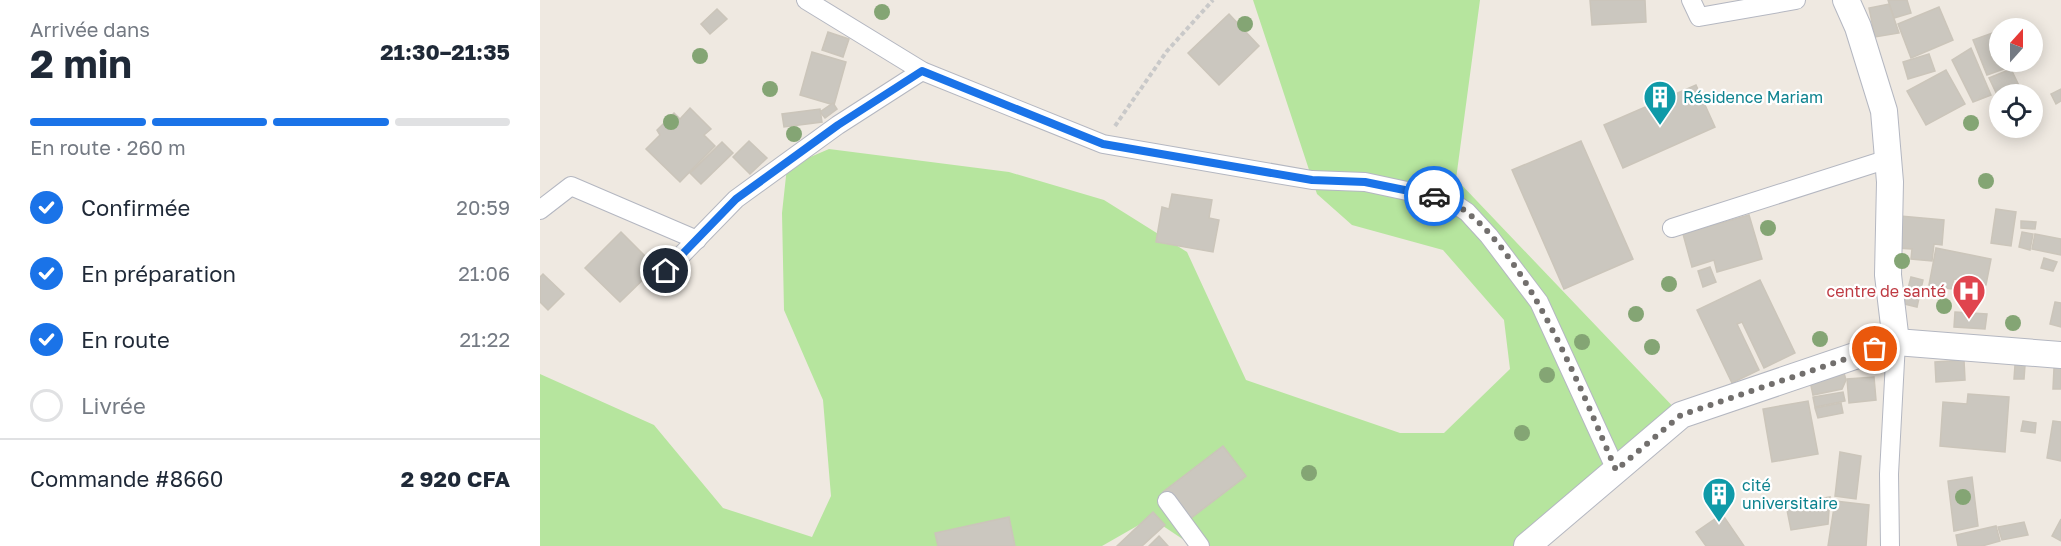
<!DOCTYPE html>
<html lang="fr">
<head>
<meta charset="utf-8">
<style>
  body { margin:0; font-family:"Golos Text",sans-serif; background:#f6f6f7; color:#1f2937; height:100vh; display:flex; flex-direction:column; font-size:22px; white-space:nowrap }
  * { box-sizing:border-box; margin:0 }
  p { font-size:20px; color:#747a83 }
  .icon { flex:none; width:33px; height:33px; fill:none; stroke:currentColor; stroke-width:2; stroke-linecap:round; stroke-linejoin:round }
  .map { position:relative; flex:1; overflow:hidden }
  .details { display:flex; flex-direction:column; background:#fff; width:540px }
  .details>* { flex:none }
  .needle { width:39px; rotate:21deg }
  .fabs { position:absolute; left:1449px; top:18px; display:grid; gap:12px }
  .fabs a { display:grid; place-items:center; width:54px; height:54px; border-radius:50%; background:#fff; box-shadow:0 3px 15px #0003; font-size:30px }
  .pin { position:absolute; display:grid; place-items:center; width:51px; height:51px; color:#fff; margin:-26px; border:3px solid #fff; border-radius:50%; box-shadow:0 2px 6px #0007 }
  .courier { position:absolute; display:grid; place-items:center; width:60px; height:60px; margin:-30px; border:4px solid #1a73e8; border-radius:50%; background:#fff; color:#222; box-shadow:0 2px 8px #0007 }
  .headline em { font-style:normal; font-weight:700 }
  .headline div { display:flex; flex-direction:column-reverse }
  .headline { display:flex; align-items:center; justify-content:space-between; height:102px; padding:0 30px }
  h1 { font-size:39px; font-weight:700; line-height:45px }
  .bar { display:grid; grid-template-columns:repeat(4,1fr); gap:9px 6px; align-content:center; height:72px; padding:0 30px }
  .bar i { height:8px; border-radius:4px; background:#e0e1e3 }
  .bar .current { background:#1a73e8 }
  .bar p { grid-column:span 4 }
  .line { display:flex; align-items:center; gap:15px; padding:0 30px; border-top:2px solid #e0e1e3 }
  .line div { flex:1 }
  ol { padding:0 30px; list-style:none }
  li { display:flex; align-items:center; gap:18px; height:66px }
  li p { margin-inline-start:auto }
  li .icon { padding:6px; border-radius:50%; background:#1a73e8; color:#fff; stroke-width:4 }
  li:last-child { color:#747a83 }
  li i { width:33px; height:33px; border:3px solid #e0e1e3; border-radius:50% }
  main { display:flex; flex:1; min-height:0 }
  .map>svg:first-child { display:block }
</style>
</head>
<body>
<main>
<section class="details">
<div class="headline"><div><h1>2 min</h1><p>Arrivée dans</p></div><em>21:30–21:35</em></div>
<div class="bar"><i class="current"></i><i class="current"></i><i class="current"></i><i></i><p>En route · 260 m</p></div>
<ol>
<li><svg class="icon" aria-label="check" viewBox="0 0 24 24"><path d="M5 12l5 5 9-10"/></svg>Confirmée<p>20:59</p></li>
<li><svg class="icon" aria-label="check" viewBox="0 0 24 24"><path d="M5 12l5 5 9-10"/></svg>En préparation<p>21:06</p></li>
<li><svg class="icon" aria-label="check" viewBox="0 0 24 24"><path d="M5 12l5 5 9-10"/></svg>En route<p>21:22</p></li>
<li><i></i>Livrée</li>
</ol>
<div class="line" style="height:78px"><div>Commande #8660</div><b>2 920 CFA</b></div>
</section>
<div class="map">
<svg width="1521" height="546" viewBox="0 0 1521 546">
  <rect width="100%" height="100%" fill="#efe9e1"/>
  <polygon fill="#b6e59e" points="713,0 940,0 916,179 1141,415 987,546 653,546 611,518 562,546 0,546 0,374 114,425 183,508 272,537 291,496 283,400 244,310 242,213 247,167 289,149 469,172 564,200 647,252 706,380 860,433 904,433 970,369 964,320 903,250 812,225 777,194"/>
  <g fill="#cbc7bf" stroke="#cbc5ba" stroke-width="1.5">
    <polygon points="1050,0 1105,0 1106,22 1052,25"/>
    <polygon points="1348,0 1367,0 1371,13 1354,18"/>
    <polygon points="1349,4 1359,33 1335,37 1329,8"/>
    <polygon points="1399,7 1413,40 1371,58 1358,24"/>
    <polygon points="177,9 187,19 170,34 161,24"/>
    <polygon points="689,14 719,46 679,85 648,53"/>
    <polygon points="1458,31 1460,62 1470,62 1472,66 1447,75 1433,40"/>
    <polygon points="288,32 309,39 303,57 282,50"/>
    <polygon points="1431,48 1451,95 1433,102 1412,60"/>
    <polygon points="272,52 306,62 294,105 260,95"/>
    <polygon points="1389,54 1395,71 1368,79 1363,62"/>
    <polygon points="1471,69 1483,94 1460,94 1460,101 1449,78"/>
    <polygon points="1406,70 1425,104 1386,125 1367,91"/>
    <polygon points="1156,85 1175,127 1083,168 1064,125"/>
    <polygon points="1521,89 1521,101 1516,104 1511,94"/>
    <polygon points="293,103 297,109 285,118 280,112"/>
    <polygon points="150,108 171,129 164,135 175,146 140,182 106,149 120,135 117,130 134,113 140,119"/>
    <polygon points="280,109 282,122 244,127 242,114"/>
    <polygon points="209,141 227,158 210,174 193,157"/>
    <polygon points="1041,141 1093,259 1024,289 972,170"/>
    <polygon points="182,142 193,153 161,184 150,173"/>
    <polygon points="632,194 672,200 669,218 679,220 673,252 616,242 622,207 629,209"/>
    <polygon points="1456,209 1476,212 1471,246 1451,243"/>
    <polygon points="1209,215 1222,259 1177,272 1174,260 1152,267 1143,234"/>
    <polygon points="1360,216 1404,220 1402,245 1394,244 1392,261 1371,259 1372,249 1357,248"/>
    <polygon points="1481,221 1496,222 1495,229 1481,228"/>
    <polygon points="81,232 116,267 80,302 45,268"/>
    <polygon points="1482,232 1493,234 1490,250 1479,247"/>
    <polygon points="1495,234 1521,239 1521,255 1492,249"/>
    <polygon points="1396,248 1451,259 1446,285 1414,279 1411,289 1389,285"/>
    <polygon points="1504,258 1517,262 1513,271 1501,268"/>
    <polygon points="1170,267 1176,282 1163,287 1158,271"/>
    <polygon points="3,274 24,294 8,310 0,302 0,277"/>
    <polygon points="1371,277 1383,280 1377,307 1364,304"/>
    <polygon points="1220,280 1255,353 1224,368 1202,322 1197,324 1219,370 1192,383 1157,310"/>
    <polygon points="1515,302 1521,303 1521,327 1510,324"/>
    <polygon points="1415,312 1447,314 1445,329 1414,327"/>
    <polygon points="1424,360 1425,380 1396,382 1395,362"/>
    <polygon points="1475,365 1485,365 1484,379 1474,379"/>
    <polygon points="1514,368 1521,368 1521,389 1513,389"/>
    <polygon points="1304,373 1306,380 1302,389 1273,395 1270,381"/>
    <polygon points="1334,377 1336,400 1309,403 1307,379"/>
    <polygon points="1303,392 1305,401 1275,407 1273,397"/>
    <polygon points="1428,394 1469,397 1465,452 1400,446 1403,402 1427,404"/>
    <polygon points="1268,401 1278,454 1232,462 1223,409"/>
    <polygon points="1301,403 1303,413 1278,418 1275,408"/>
    <polygon points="1483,421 1496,423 1495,433 1481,431"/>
    <polygon points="1513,421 1521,422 1521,461 1507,458"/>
    <polygon points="683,446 706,476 646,522 623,492"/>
    <polygon points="1300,452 1321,456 1316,499 1295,496"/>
    <polygon points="1432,477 1438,526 1414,531 1408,481"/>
    <polygon points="1290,497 1288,524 1251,530 1246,505"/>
    <polygon points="1295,501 1329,505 1326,546 1288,546"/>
    <polygon points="613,512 625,525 602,546 577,546"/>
    <polygon points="1182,514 1204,546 1166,546 1156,532"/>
    <polygon points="469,517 475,546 398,546 395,533"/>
    <polygon points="1521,519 1521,541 1512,536"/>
    <polygon points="1484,522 1488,535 1462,540 1458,527"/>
    <polygon points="1456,526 1460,541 1442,546 1418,546 1416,535"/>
    <polygon points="619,536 628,546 609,546"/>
  </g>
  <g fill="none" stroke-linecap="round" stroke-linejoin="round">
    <defs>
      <g id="street">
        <polyline points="266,0 382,71 563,144 772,180 825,182 909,200 927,212 949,236 999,302 1076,470"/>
        <polyline points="1151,0 1159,17 1256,0"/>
        <polyline points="0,210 31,186 157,240"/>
        <polyline points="1132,228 1348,159"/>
        <polyline points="126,271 196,199 298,125 382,71"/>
        <polyline points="627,501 660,546"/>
        <polyline points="1350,546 1349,474 1356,342"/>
      </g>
      <g id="secondary">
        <polyline points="1306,0 1318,27 1344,111 1350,182 1348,275 1356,342"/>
        <polyline points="987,546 1141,415 1356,342 1521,355"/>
      </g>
    </defs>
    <use href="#street" stroke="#b4b7c1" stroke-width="20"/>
    <use href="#secondary" stroke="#b4b7c1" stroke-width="28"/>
    <polyline stroke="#c9c9c9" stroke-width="4" stroke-dasharray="4.5 3" stroke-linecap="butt" points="575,126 627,51 673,0"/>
    <use href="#street" stroke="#fff" stroke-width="18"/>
    <use href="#secondary" stroke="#fff" stroke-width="26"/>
  </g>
  <g fill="#84a574">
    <circle cx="342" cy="12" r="8"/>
    <circle cx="705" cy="24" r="8"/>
    <circle cx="160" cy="56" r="8"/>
    <circle cx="230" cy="89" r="8"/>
    <circle cx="131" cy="122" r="8"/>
    <circle cx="1431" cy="123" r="8"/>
    <circle cx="254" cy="134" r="8"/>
    <circle cx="1446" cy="181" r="8"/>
    <circle cx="1228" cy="228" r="8"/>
    <circle cx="1362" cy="261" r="8"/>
    <circle cx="1129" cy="284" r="8"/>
    <circle cx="1404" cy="306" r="8"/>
    <circle cx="1096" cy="314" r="8"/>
    <circle cx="1473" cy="323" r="8"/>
    <circle cx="1280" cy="339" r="8"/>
    <circle cx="1042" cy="342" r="8"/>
    <circle cx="1112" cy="347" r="8"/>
    <circle cx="1007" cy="375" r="8"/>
    <circle cx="982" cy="433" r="8"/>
    <circle cx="769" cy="473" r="8"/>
    <circle cx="1423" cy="497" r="8"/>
  </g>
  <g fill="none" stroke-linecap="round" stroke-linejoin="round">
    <path stroke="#726f6d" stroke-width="6" stroke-dasharray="0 10.8" d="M894 196C974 213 1045 400 1076 470L1141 415 1335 349"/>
    <polyline stroke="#1a73e8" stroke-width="8" points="126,271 196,199 298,125 382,71 563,144 772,180 825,182 894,196"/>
  </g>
  <defs>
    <symbol id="building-pin" viewBox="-11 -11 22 30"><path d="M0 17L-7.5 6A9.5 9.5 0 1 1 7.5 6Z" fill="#0f9aa8" stroke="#fff"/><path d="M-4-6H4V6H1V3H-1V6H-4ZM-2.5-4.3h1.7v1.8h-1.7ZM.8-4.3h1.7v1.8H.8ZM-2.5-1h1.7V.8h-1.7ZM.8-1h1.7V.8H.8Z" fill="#fff"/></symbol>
    <symbol id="hospital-pin" viewBox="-11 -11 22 30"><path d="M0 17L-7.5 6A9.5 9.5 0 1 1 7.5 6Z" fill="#e0444e" stroke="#fff"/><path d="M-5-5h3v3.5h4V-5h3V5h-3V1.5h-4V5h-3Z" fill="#fff"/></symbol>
  </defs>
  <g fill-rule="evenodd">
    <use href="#building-pin" x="1101" y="78" width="38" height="52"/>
    <use href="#hospital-pin" x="1410" y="272" width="38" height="52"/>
    <use href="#building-pin" x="1160" y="475" width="38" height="52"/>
  </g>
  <g text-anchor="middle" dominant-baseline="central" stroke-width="4.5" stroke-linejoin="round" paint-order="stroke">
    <g font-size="16" fill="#0d838f" stroke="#fff" text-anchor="start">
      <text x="1143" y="97">Résidence Mariam</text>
      <text x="1202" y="485">cité<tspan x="1202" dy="18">universitaire</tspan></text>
    </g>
    <g font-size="16" fill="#be3a42" stroke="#fff" text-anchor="end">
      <text x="1406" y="291">centre de santé</text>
    </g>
  </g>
</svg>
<div class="fabs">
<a><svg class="needle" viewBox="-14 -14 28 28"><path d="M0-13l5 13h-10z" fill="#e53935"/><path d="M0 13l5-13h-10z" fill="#747a83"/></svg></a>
<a><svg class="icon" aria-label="locate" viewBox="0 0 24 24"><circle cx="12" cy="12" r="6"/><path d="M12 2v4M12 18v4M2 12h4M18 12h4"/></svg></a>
</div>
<div class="pin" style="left:1335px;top:349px;background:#ea580c"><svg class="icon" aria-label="bag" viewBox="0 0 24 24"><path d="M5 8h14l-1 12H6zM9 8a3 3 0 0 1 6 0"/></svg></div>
<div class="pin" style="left:126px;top:271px;background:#1f2937"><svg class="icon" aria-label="home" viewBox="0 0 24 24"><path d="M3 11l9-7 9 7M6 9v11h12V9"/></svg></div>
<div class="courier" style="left:894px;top:196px"><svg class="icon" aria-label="car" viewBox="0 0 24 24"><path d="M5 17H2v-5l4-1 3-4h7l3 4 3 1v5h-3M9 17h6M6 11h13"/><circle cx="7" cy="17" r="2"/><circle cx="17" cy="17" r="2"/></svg></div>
</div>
</main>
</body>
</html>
